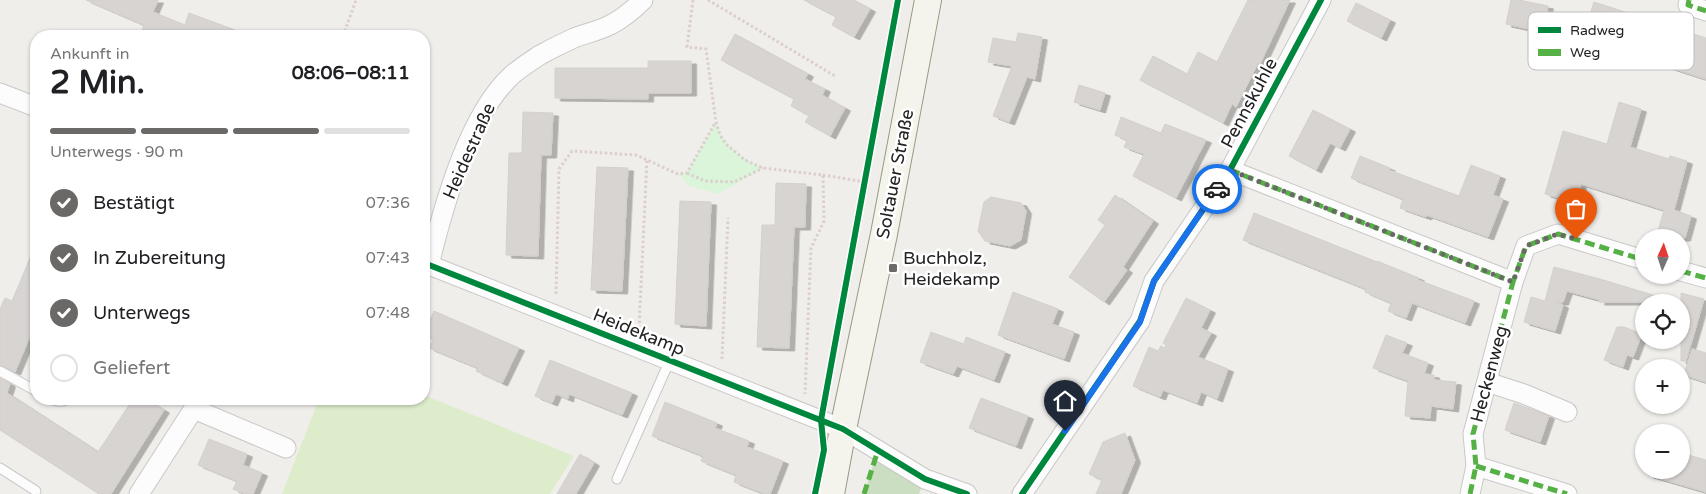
<!DOCTYPE html>
<html lang="de">
<head>
<meta charset="utf-8">
<style>
  body { margin:0; font-family:"Varela Round",sans-serif; background:#f2f2f2; color:#202124; height:100vh; display:flex; flex-direction:column; font-size:19px; white-space:nowrap }
  * { box-sizing:border-box; margin:0 }
  p { font-size:16px; color:#757577 }
  .icon { flex:none; width:28px; height:28px; fill:none; stroke:currentColor; stroke-width:2; stroke-linecap:round; stroke-linejoin:round }
  .map { position:relative; flex:1; overflow:hidden }
  .panel { position:absolute; left:30px; top:30px; width:400px; height:375px; display:flex; flex-direction:column; background:#fff; border-radius:20px; box-shadow:0 1px 4px #0004 }
  .panel>* { flex:none }
  .needle { width:32px; rotate:3deg }
  .buttons { position:absolute; left:1635px; top:229px; display:grid; gap:10px }
  .buttons a { display:grid; place-items:center; width:55px; height:55px; border-radius:50%; background:#fff; box-shadow:0 1px 4px #0004; font-size:25px }
  .pin { position:absolute; display:grid; place-items:center; width:42px; height:42px; color:#fff; margin:-51px -21px; border-radius:50% 50% 50% 0; rotate:-45deg; box-shadow:0 0 5px #0007 }
  .pin .icon { rotate:45deg }
  .courier { position:absolute; display:grid; place-items:center; width:50px; height:50px; margin:-25px; border:4px solid #1a73e8; border-radius:50%; background:#fff; color:#222; box-shadow:0 1px 6px #0007 }
  .summary em { font-style:normal; font-weight:700 }
  .summary div { display:flex; flex-direction:column-reverse }
  .summary { display:flex; align-items:center; justify-content:space-between; height:85px; padding:0 20px }
  h1 { font-size:32px; font-weight:700; line-height:38px }
  .bar { display:grid; grid-template-columns:repeat(4,1fr); gap:8px 5px; align-content:center; height:60px; padding:0 20px }
  .bar i { height:6px; border-radius:4px; background:#e0e0e0 }
  .bar .active { background:#6a6968 }
  .bar p { grid-column:span 4 }
  ol { padding:0 20px; list-style:none }
  li { display:flex; align-items:center; gap:15px; height:55px }
  li p { margin-inline-start:auto }
  li .icon { padding:5px; border-radius:50%; background:#6a6968; color:#fff; stroke-width:4 }
  li:last-child { color:#757577 }
  li i { width:28px; height:28px; border:2px solid #e0e0e0; border-radius:50% }
  .map>svg:first-child { display:block }
</style>
</head>
<body>
<div class="map">
<svg width="1706" height="494" viewBox="0 0 1706 494">
  <defs>
    <filter id="shadow"><feDropShadow dx="5.5" dy="3" stdDeviation="0" flood-color="#0004"/></filter>
  </defs>
  <rect width="100%" height="100%" fill="#f0eeeb"/>
  <polygon fill="#ddeccb" points="424,395 574,456 550,494 282,494 319,399 424,399"/>
  <polygon fill="#cbdec1" points="878,450 925,479 919,494 864,494"/>
  <path fill="#daf5da" d="M716 122C725 148 740 157 763 168L719 194 689 186 678 174 687 173Z"/>
  <g fill="#d7d4d2" stroke="#d3d0cc" filter="url(#shadow)">
    <polygon points="86,0 158,0 153,12 185,25 189,13 246,34 246,36 140,36 144,25"/>
    <polygon points="804,0 854,0 870,9 854,37 832,25 836,17"/>
    <polygon points="1248,0 1290,0 1260,64 1258,63 1236,107 1232,104 1223,123 1140,80 1153,56 1187,74 1198,52 1217,62"/>
    <polygon points="1511,0 1519,0 1548,6 1543,32 1506,24"/>
    <polygon points="1594,2 1706,38 1706,79 1582,39"/>
    <polygon points="1356,3 1390,20 1381,38 1347,21"/>
    <polygon points="1018,33 1042,37 1035,79 1027,77 1009,122 993,116 1012,66 988,62 993,38 1016,42"/>
    <polygon points="735,34 808,74 805,79 825,89 822,95 845,108 830,136 805,122 809,116 791,106 794,99 721,60"/>
    <polygon points="648,61 691,61 691,93 648,93 648,99 555,98 555,68 648,68"/>
    <polygon points="1079,85 1105,93 1100,110 1074,102"/>
    <polygon points="1619,102 1641,109 1630,147 1669,159 1670,156 1687,161 1674,210 1691,216 1685,238 1667,238 1657,235 1664,210 1581,184 1576,203 1545,194 1563,131 1607,144"/>
    <polygon points="1313,110 1350,129 1340,148 1330,143 1316,170 1289,156"/>
    <polygon points="523,112 553,113 551,155 541,155 538,256 506,255 509,153 522,153"/>
    <polygon points="1121,117 1161,133 1165,124 1206,140 1176,198 1133,176 1144,154 1124,147 1127,140 1115,135"/>
    <polygon points="1360,156 1390,168 1389,170 1459,196 1471,165 1500,176 1493,195 1503,199 1488,237 1427,215 1426,217 1400,208 1403,199 1351,178"/>
    <polygon points="597,167 628,168 622,291 591,290"/>
    <polygon points="776,183 806,184 805,227 794,227 789,348 757,347 762,225 775,225"/>
    <polygon points="1115,195 1153,221 1123,267 1127,270 1104,302 1069,277 1105,225 1098,220"/>
    <polygon points="991,197 1021,203 1026,211 1021,240 1010,246 985,241 978,231 984,202"/>
    <polygon points="680,201 711,202 706,326 675,324"/>
    <polygon points="1254,213 1377,262 1377,261 1419,278 1418,280 1474,301 1465,323 1412,303 1406,318 1388,311 1391,303 1365,292 1366,289 1243,240"/>
    <polygon points="36,244 36,322 15,372 0,365 0,309 5,298 12,301"/>
    <polygon points="1554,267 1600,279 1663,298 1662,302 1599,302 1600,300 1567,291 1563,302 1556,302 1563,305 1555,331 1524,322 1531,297 1545,301"/>
    <polygon points="1013,292 1058,309 1052,324 1074,332 1064,359 998,335"/>
    <polygon points="1681,293 1704,299 1686,361 1681,361"/>
    <polygon points="1186,298 1210,310 1201,328 1211,333 1198,357 1228,369 1217,399 1201,392 1197,403 1163,390 1160,397 1133,386 1149,347 1158,351 1161,346 1165,348 1166,345 1163,343"/>
    <polygon points="434,311 519,348 502,383 476,371 478,368 429,348 433,339 424,335"/>
    <polygon points="1617,327 1624,327 1642,334 1633,357 1627,355 1623,367 1604,360"/>
    <polygon points="931,332 964,344 966,337 1005,352 994,380 957,366 953,374 920,362"/>
    <polygon points="1386,335 1407,343 1402,353 1428,363 1424,374 1434,375 1434,380 1456,382 1453,409 1431,406 1430,418 1405,416 1408,381 1373,368"/>
    <polygon points="1692,349 1706,353 1706,382 1684,375"/>
    <polygon points="550,360 632,393 622,415 569,394 568,399 556,394 552,403 535,396"/>
    <polygon points="0,378 10,384 7,393 98,452 133,399 146,399 164,410 111,494 99,494 0,430"/>
    <polygon points="981,398 1028,416 1016,446 969,428"/>
    <polygon points="665,402 717,423 715,428 749,441 747,447 783,461 770,494 765,494 734,482 736,475 701,461 703,456 652,436"/>
    <polygon points="1514,403 1549,416 1540,442 1505,430"/>
    <polygon points="1125,433 1135,460 1121,494 1096,494 1102,480 1089,474 1103,442"/>
    <polygon points="209,439 247,454 243,465 262,473 253,494 246,494 233,489 237,481 198,465"/>
    <polygon points="1681,453 1706,460 1706,492 1648,475 1648,470 1681,470"/>
    <polygon points="580,454 594,463 576,494 557,494"/>
  </g>
  <g fill="none" stroke-linecap="round" stroke-linejoin="round">
    <defs>
      <g id="service">
        <polyline points="0,371 36,391"/>
        <path d="M51 399C57 402 62 403 68 399"/>
        <polyline points="0,468 36,491"/>
        <polyline points="617,479 670,360"/>
      </g>
      <g id="minor">
        <polyline points="1689,0 1688,5 1706,11"/>
        <polyline points="0,93 36,107"/>
        <polyline points="1230,170 1513,282 1526,246 1558,234 1644,260"/>
        <polyline points="424,263 843,429 925,479 967,494"/>
        <path d="M429 265C443 208 468 115 512 75 520 68 531 61 540 55 551 49 563 43 574 38 586 33 599 31 610 25 622 19 633 10 643 0"/>
        <polyline points="1681,271 1706,278"/>
        <polyline points="1487,382 1524,394 1567,412"/>
        <polyline points="194,409 286,448"/>
        <polyline points="1476,466 1567,494"/>
        <polyline points="139,494 200,399"/>
        <polyline points="1022,494 1140,321 1154,281 1230,170 1321,0"/>
        <polyline points="1470,494 1476,466 1473,434 1513,282"/>
      </g>
      <polyline id="secondary" points="831,494 843,429 884,234 928,0"/>
    </defs>
    <use href="#service" stroke="#c9c8c7" stroke-width="11"/>
    <use href="#minor" stroke="#c9c8c7" stroke-width="21"/>
    <use href="#secondary" stroke="#999a82" stroke-width="28"/>
    <g stroke="#dccecd" stroke-width="3" stroke-dasharray="2.5 2.5" stroke-linecap="butt">
      <polyline points="693,0 687,47 706,49 716,122 720,135 727,145 745,160 763,168 823,175 824,221 811,248 805,394"/>
      <polyline points="708,0 835,76"/>
      <polyline points="343,36 356,0"/>
      <polyline points="687,173 705,181 734,182 763,168"/>
      <polyline points="823,175 865,182"/>
      <polyline points="556,294 559,169 572,151 636,155 678,174 687,173 715,123"/>
      <polyline points="840,318 898,0"/>
      <polyline points="639,328 647,159"/>
      <polyline points="722,359 728,218"/>
    </g>
    <use href="#service" stroke="#fdfcfc" stroke-width="9"/>
    <use href="#minor" stroke="#fdfcfc" stroke-width="19"/>
    <use href="#secondary" stroke="#f4f4ed" stroke-width="26"/>
    <g stroke="#55b145" stroke-width="5" stroke-dasharray="10 5" stroke-linecap="butt">
      <polyline points="1689,0 1688,5 1706,11"/>
      <polyline points="1230,170 1513,282 1526,246 1558,234 1644,260"/>
      <polyline points="1681,271 1706,278"/>
      <polyline points="1476,466 1567,494"/>
      <polyline points="864,494 878,450"/>
      <polyline points="1470,494 1476,466 1473,434 1513,282"/>
    </g>
    <defs>
      <g id="cycleway">
        <polyline points="424,263 843,429 925,479 967,494"/>
        <polyline points="815,494 824,450 821,420 898,0"/>
        <polyline points="1022,494 1140,321 1154,281 1230,170 1321,0"/>
      </g>
    </defs>
    <use href="#cycleway" stroke="#fff" stroke-width="9"/>
    <use href="#cycleway" stroke="#00873e" stroke-width="6"/>
  </g>
  <g fill="none" stroke-linecap="round" stroke-linejoin="round">
    <polyline stroke="#6a6968" stroke-width="5" stroke-dasharray="0 9" points="1217,189 1230,170 1513,282 1526,246 1558,234 1576,239"/>
    <polyline stroke="#1a73e8" stroke-width="6" points="1065,431 1140,322 1154,281 1217,189"/>
  </g>
  <rect fill="#6a6968" stroke="#fff" stroke-width="2" x="888" y="263" width="10" height="10" rx="2.5"/>
  <g text-anchor="middle" dominant-baseline="central" stroke-width="5" stroke-linejoin="round" paint-order="stroke">
    <g font-size="18" fill="#222" stroke="#fff">
      <text transform="translate(1249 103) rotate(-62)">Pennskuhle</text>
      <text transform="translate(469 151) rotate(-66)">Heidestraße</text>
      <text transform="translate(895 174) rotate(-79)">Soltauer Straße</text>
      <text transform="translate(639 332) rotate(22)">Heidekamp</text>
      <text transform="translate(1489 374) rotate(-75)">Heckenweg</text>
    </g>
    <g font-size="18" fill="#222" stroke="#fff" text-anchor="start">
      <text x="903" y="258">Buchholz,<tspan x="903" dy="21">Heidekamp</tspan></text>
    </g>
  </g>
  <rect x="1528" y="12" width="166" height="58" rx="8" fill="#fff" stroke="#bdbdbd" stroke-width="1"/>
  <rect x="1538" y="27" width="23" height="6" fill="#00873e"/>
  <rect x="1538" y="49" width="23" height="7" fill="#55b145"/>
  <g font-size="14" fill="#222">
    <text x="1570" y="35">Radweg</text>
    <text x="1570" y="57">Weg</text>
  </g>
</svg>
<div class="buttons">
<a><svg class="needle" viewBox="-14 -14 28 28"><path d="M0-13l5 13h-10z" fill="#e53935"/><path d="M0 13l5-13h-10z" fill="#757577"/></svg></a>
<a><svg class="icon" aria-label="locate" viewBox="0 0 24 24"><circle cx="12" cy="12" r="6"/><path d="M12 2v4M12 18v4M2 12h4M18 12h4"/></svg></a>
<a>+</a>
<a>−</a>
</div>
<div class="pin" style="left:1576px;top:239px;background:#ea580c"><svg class="icon" aria-label="bag" viewBox="0 0 24 24"><path d="M5 8h14l-1 12H6zM9 8a3 3 0 0 1 6 0"/></svg></div>
<div class="pin" style="left:1065px;top:431px;background:#1f2937"><svg class="icon" aria-label="home" viewBox="0 0 24 24"><path d="M3 11l9-7 9 7M6 9v11h12V9"/></svg></div>
<div class="courier" style="left:1217px;top:189px"><svg class="icon" aria-label="car" viewBox="0 0 24 24"><path d="M5 17H2v-5l4-1 3-4h7l3 4 3 1v5h-3M9 17h6M6 11h13"/><circle cx="7" cy="17" r="2"/><circle cx="17" cy="17" r="2"/></svg></div>
<section class="panel">
<div class="summary"><div><h1>2 Min.</h1><p>Ankunft in</p></div><em>08:06–08:11</em></div>
<div class="bar"><i class="active"></i><i class="active"></i><i class="active"></i><i></i><p>Unterwegs · 90 m</p></div>
<ol>
<li><svg class="icon" aria-label="check" viewBox="0 0 24 24"><path d="M5 12l5 5 9-10"/></svg>Bestätigt<p>07:36</p></li>
<li><svg class="icon" aria-label="check" viewBox="0 0 24 24"><path d="M5 12l5 5 9-10"/></svg>In Zubereitung<p>07:43</p></li>
<li><svg class="icon" aria-label="check" viewBox="0 0 24 24"><path d="M5 12l5 5 9-10"/></svg>Unterwegs<p>07:48</p></li>
<li><i></i>Geliefert</li>
</ol>
</section>
</div>
</body>
</html>
